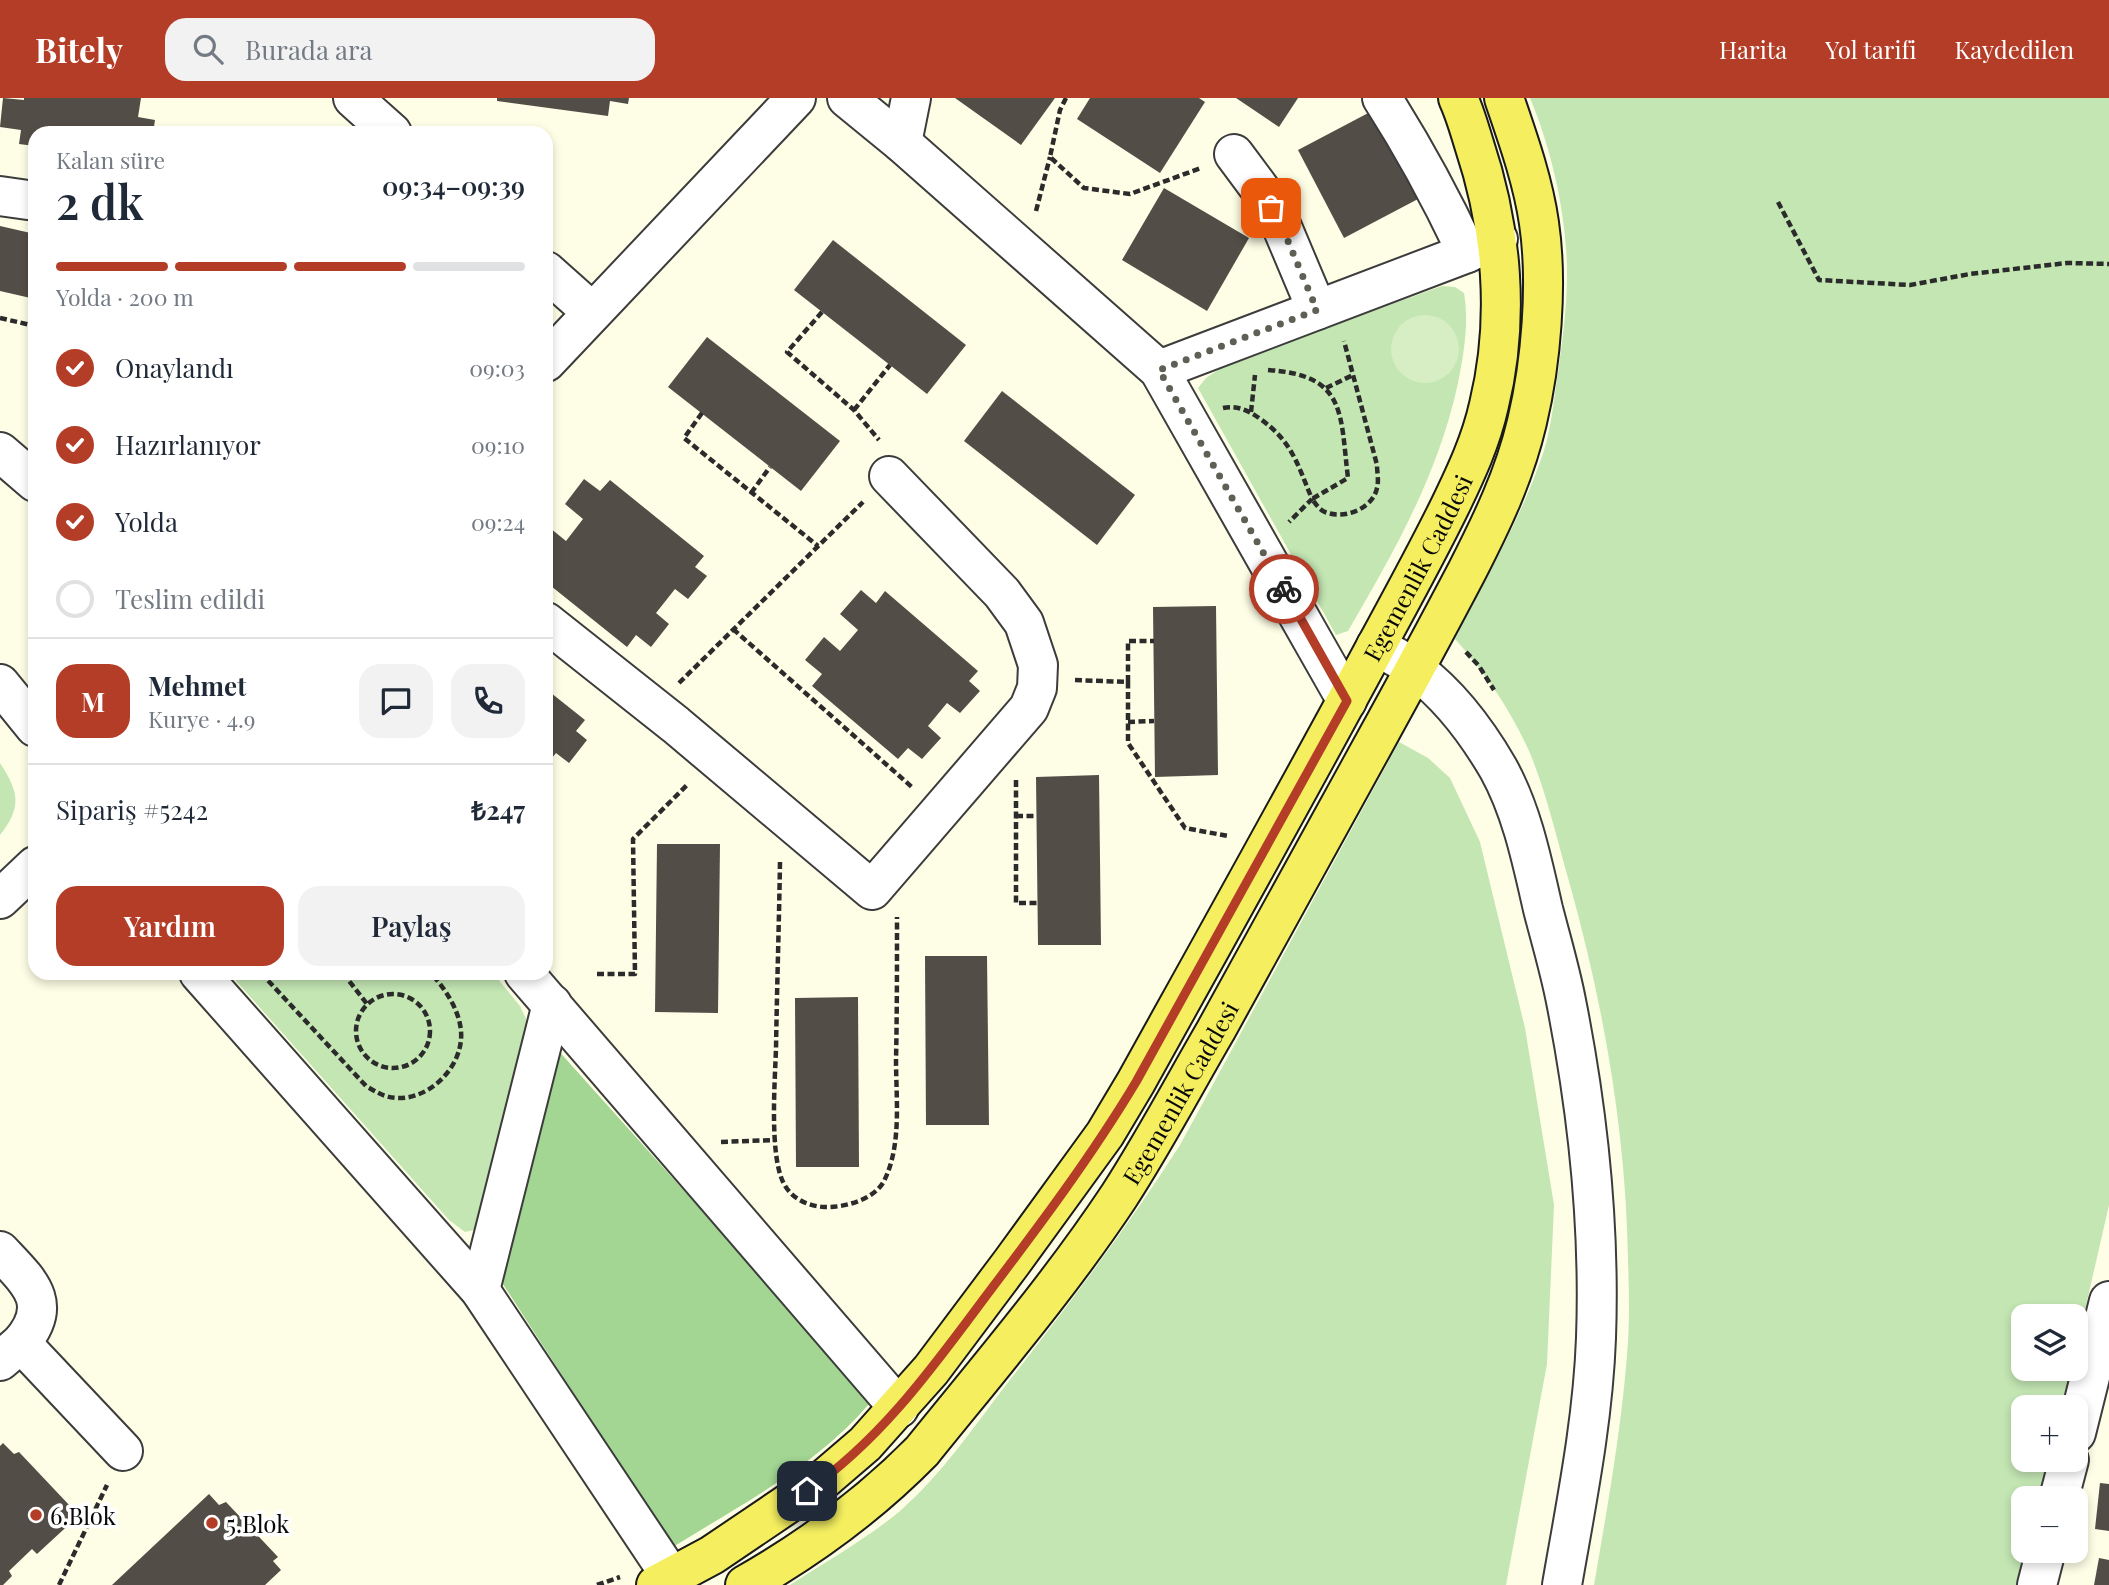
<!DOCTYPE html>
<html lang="tr">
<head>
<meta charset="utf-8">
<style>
  body { margin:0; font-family:"Playfair Display",serif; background:#f2f2f3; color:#1f2937; height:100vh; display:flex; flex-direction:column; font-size:26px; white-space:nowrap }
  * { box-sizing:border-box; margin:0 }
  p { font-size:23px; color:#747a83 }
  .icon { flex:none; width:38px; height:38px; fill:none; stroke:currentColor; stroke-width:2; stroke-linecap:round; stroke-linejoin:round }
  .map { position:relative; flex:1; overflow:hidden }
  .drawer { position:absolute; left:28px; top:28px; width:525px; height:854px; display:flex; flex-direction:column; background:#fff; border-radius:21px; box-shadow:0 4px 10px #0003 }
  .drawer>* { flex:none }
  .fabs { position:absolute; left:2011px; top:1206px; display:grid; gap:14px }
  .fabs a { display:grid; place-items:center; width:77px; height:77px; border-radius:14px; background:#fff; box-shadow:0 4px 10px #0003; font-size:35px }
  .pin { position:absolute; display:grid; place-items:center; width:60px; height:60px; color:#fff; margin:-30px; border-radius:14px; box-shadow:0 4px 10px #0006 }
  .courier { position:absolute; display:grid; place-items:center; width:70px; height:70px; margin:-35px; border:5px solid #b43d27; border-radius:50%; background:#fff; color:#222; box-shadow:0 2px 9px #0007 }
  .head em { font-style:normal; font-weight:600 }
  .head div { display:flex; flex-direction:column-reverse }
  .head { display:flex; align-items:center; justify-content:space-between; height:119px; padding:0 28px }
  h1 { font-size:46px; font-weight:600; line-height:52px }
  .bar { display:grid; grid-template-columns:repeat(4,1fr); gap:10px 7px; align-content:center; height:84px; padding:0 28px }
  .bar i { height:9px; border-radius:5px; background:#e0e1e3 }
  .bar .selected { background:#b43d27 }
  .bar p { grid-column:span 4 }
  .line { display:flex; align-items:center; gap:18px; padding:0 28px; border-top:2px solid #e0e1e3 }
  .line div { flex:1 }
  .round { display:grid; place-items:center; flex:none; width:74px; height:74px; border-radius:21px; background:#f2f2f3 }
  ol { padding:0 28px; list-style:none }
  li { display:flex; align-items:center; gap:21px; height:77px }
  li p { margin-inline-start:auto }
  li .icon { padding:7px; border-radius:50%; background:#b43d27; color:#fff; stroke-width:4 }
  li:last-child { color:#747a83 }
  li i { width:38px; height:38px; border:4px solid #e0e1e3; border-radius:50% }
  .action { display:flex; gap:14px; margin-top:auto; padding:14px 28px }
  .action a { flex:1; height:80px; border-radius:21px; background:#b43d27; color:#fff; font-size:28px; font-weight:600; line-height:80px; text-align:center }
  .action a+a { background:#f2f2f3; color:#1f2937 }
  header { display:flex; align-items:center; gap:42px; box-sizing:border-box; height:98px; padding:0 35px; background:#b43d27; color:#fff }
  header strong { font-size:33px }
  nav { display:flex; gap:38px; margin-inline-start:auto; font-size:24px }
  .search { width:490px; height:63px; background:#f2f2f3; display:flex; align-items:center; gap:18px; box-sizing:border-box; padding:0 24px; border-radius:21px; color:#747a83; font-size:26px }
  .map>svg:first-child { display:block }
</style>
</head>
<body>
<header>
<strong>Bitely</strong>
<div class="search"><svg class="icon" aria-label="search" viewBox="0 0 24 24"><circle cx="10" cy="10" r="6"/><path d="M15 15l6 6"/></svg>Burada ara</div>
<nav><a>Harita</a><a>Yol tarifi</a><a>Kaydedilen</a></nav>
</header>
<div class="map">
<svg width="2109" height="1487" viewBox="0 0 2109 1487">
  <rect width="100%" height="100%" fill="#fefee6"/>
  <g fill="#c3e6b3">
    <path d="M1530 0H2109V1107L2076 1251V1218H2023V1270L2071 1271 2061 1309H2023V1362H2049L2039 1400H2023V1452L2027 1453 2018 1487H1594C1607 1411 1621 1334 1627 1257 1630 1226 1629 1193 1628 1162 1626 1035 1604 909 1570 787 1558 745 1548 701 1532 660 1514 617 1486 575 1455 541 1484 483 1518 426 1540 364 1550 339 1553 308 1557 281 1562 247 1567 211 1567 176 1567 119 1552 52 1530 0Z"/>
    <path d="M1442 188 1455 189 1464 195C1469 225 1464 255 1458 285 1438 377 1395 452 1348 533L1336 537 1198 290 1206 280 1227 266Z"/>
    <path d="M1399 644 1428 660 1450 680 1480 744 1525 930 1554 1107 1547 1266 1506 1487H790C827 1463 866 1441 900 1413 941 1377 973 1330 1006 1287 1067 1209 1127 1130 1180 1047Z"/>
    <path d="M0 665C19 694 22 709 0 737Z"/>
    <polygon points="229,875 493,875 520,908 529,927 478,1131 465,1134 449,1122"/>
  </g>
  <path fill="#a3d692" d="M556 950 852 1280 869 1306C816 1368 742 1406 673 1449L501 1183Z"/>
  <circle fill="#d7eec4" cx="1425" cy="251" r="34"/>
  <g fill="#524d46">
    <polygon points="3,0 24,2 24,0 141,0 138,19 155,22 153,35 35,35 35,48 19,46 21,32 0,29"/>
    <polygon points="497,0 629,0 628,6 610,3 608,18 497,3"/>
    <polygon points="955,0 1055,0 1021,47"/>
    <polygon points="1090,0 1199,0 1205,4 1160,75 1077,21"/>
    <polygon points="1236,0 1298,0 1279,29"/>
    <polygon points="1372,13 1418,101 1344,140 1298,52"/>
    <polygon points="1164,90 1249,140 1207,213 1122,162"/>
    <polygon points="0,128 35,136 35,201 0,193"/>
    <polygon points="833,142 966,247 927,296 794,192"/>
    <polygon points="707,239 840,343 801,393 668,289"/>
    <polygon points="1002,293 1135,397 1097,447 964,343"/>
    <polygon points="584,381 600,393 610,382 704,458 695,469 707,478 688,501 675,491 656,515 669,526 651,549 636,537 627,549 546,484 546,470 548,467 546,465 546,434 550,430 566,443 583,421 565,406"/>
    <polygon points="861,492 876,505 885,493 978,573 969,583 980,593 960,615 947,605 928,628 941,640 922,661 908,650 898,661 812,588 822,576 805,562 824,539 840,553 858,532 840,516"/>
    <polygon points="1216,508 1218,677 1155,679 1153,509"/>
    <polygon points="546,591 585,622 576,633 587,642 569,665 556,655 546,667"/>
    <polygon points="1099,677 1101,847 1038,847 1036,679"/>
    <polygon points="657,746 720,746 718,915 655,914"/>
    <polygon points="925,858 987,858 989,1027 926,1027"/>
    <polygon points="858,899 859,1069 796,1069 795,900"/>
    <polygon points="3,1345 14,1356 19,1354 71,1409 67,1413 75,1421 37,1456 32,1451 9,1473 12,1478 3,1487 0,1487 0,1348"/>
    <polygon points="2100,1385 2109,1386 2109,1433 2095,1431"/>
    <polygon points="209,1396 219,1407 226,1404 278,1459 273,1463 281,1472 265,1487 112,1487"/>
    <polygon points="2099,1460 2109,1462 2109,1487 2094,1487"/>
  </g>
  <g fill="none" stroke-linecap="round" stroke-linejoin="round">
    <defs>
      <g id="minor">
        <polyline points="353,0 392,35"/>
        <polyline points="847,0 902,45 1159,272 1347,603"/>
        <path d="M1382 0C1414 50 1442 102 1467 155"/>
        <polyline points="902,45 911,0"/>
        <polyline points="1234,56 1260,91 1282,129 1317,212"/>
        <polyline points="0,98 35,103"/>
        <polyline points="546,173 592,214"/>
        <polyline points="546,264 796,0"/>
        <polyline points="1159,272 1467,155 1498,141"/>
        <polyline points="0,354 35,384"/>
        <polyline points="546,524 676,627 872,792 1029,610 1037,590 1038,567 1024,525 1002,495 889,378"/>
        <path d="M1376 548C1390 556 1405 563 1417 573 1450 598 1477 634 1498 670 1522 713 1532 763 1543 811 1551 842 1560 872 1566 903 1588 1014 1600 1128 1596 1240 1593 1323 1576 1406 1562 1487"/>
        <polyline points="0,586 35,629"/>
        <polyline points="0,801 35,768"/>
        <polyline points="199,875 480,1192 672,1480"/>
        <polyline points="524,875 899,1310"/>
        <path d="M0 1153C29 1184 55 1205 21 1245"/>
        <polyline points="480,1192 552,906"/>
        <polyline points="0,1263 21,1245 123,1353"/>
        <polyline points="2076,1335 2109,1203"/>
        <polyline points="2059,1400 2069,1362"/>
        <polyline points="2037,1487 2046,1452"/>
      </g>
      <g id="major">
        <path id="s1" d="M656 1487 712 1457 823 1382 865 1346 931 1272 1012 1164 1105 1036 1136 984C1216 840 1296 697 1374 552 1400 504 1426 457 1450 408 1466 375 1481 343 1489 307 1510 221 1502 130 1474 46 1469 30 1465 15 1458 0"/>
        <path id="s2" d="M745 1487C810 1450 869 1407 922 1353 989 1270 1060 1187 1119 1098 1154 1044 1184 987 1216 932 1268 838 1320 744 1372 649 1404 591 1436 532 1467 473 1492 424 1514 379 1527 324 1541 265 1548 186 1539 125 1533 83 1518 41 1504 0"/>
      </g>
    </defs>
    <use href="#minor" stroke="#3c3c3c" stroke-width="42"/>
    <use href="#major" stroke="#1a1a1a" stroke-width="42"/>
    <g stroke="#2b2b2b" stroke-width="4.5" stroke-dasharray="7 3.5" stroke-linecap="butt">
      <polyline points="1066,0 1060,12 1050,59 1084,90 1130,96 1201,70"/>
      <polyline points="1778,104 1819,182 1910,187 1970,176 2067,165 2109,166"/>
      <polyline points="1036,113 1050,59"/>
      <polyline points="822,214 787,254 854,312 879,342"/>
      <polyline points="0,220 35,228"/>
      <path d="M1268 272C1347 277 1340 316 1348 380L1312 401C1315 405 1318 410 1323 413 1342 423 1373 411 1377 390 1379 383 1377 374 1377 367L1344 243"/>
      <polyline points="1326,290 1353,277"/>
      <path d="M1223 310C1236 307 1248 312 1259 320 1292 343 1297 365 1312 401L1289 424"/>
      <polyline points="854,312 890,267"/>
      <polyline points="1251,314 1255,277"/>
      <polyline points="702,315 684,340 818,448"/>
      <polyline points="751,395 770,369"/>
      <polyline points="733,531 913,690"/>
      <polyline points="1466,554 1479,568 1494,592"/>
      <polyline points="1075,582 1128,584 1128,645 1185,730 1228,738"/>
      <polyline points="1128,584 1128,543 1154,543"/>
      <polyline points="679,585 863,404"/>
      <polyline points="1128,624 1154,623"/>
      <polyline points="1016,682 1016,805 1037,805"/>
      <polyline points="1016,718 1036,718"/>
      <path d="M780 764C779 826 777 888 776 950 775 983 769 1058 784 1086 792 1101 808 1108 824 1109 843 1110 874 1102 884 1083 902 1047 896 1001 896 962 897 915 897 867 897 819"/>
      <path d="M261 875 366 988C376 994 384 999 396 1000 431 1002 464 967 461 933 459 911 445 891 431 875"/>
      <polyline points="343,875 367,906"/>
      <polyline points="597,876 635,876 633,741 688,686"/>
      <circle cx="393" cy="933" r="37"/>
      <polyline points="721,1044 776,1042"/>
      <polyline points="59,1487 107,1387"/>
      <polyline points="597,1487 620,1479"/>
    </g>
    <use href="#minor" stroke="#fff" stroke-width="38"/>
    <use href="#major" stroke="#f5ef60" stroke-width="38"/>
  </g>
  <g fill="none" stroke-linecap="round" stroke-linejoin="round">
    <polyline stroke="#5f5f56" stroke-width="7" stroke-dasharray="0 12.6" points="1271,110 1282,129 1317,212 1159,272 1284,491"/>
    <path stroke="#b43d27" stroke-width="9" d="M807 1393C881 1342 933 1269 986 1198 1039 1128 1091 1059 1136 984L1347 603 1284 491"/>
  </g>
  <g fill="#b43d27" stroke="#fff" stroke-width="2.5">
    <circle cx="36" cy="1417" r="7"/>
    <circle cx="212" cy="1425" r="7"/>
  </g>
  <g text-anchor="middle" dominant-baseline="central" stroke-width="7" stroke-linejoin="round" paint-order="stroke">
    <g font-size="24" fill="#090909" stroke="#fff">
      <text stroke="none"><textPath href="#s1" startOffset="1292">Egemenlik Caddesi</textPath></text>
      <text stroke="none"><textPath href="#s2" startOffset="665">Egemenlik Caddesi</textPath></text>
    </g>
    <g font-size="24" fill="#090909" stroke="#fff" text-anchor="start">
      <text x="50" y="1417">6.Blok</text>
      <text x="226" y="1425">5.Blok</text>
    </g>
  </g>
</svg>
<div class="fabs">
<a><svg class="icon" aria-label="layers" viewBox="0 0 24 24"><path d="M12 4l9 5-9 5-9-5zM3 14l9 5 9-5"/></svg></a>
<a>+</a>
<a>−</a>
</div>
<div class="pin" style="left:1271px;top:110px;background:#ea580c"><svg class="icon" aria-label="bag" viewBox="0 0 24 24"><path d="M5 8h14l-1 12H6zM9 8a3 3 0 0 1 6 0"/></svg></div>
<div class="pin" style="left:807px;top:1393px;background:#1f2937"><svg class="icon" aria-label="home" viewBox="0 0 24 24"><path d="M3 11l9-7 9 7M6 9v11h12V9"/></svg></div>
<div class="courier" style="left:1284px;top:491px"><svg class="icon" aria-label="bike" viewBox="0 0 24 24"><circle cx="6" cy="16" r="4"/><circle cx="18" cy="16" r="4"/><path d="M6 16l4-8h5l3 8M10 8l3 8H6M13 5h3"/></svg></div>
<section class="drawer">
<div class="head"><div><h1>2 dk</h1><p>Kalan süre</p></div><em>09:34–09:39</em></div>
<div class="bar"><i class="selected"></i><i class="selected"></i><i class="selected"></i><i></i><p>Yolda · 200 m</p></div>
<ol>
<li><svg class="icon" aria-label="check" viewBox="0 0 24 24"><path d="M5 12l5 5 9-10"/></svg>Onaylandı<p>09:03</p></li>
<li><svg class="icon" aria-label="check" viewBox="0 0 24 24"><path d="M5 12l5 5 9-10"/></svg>Hazırlanıyor<p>09:10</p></li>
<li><svg class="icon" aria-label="check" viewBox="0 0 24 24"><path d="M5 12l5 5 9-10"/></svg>Yolda<p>09:24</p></li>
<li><i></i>Teslim edildi</li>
</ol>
<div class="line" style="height:126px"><b class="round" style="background:#b43d27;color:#fff">M</b><div><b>Mehmet</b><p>Kurye · 4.9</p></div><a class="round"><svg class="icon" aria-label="chat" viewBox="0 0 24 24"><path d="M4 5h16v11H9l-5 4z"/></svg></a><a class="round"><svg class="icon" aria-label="phone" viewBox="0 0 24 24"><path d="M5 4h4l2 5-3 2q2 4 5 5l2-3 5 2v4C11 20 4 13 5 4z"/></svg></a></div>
<div class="line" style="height:91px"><div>Sipariş #5242</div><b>₺247</b></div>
<div class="action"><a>Yardım</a><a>Paylaş</a></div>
</section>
</div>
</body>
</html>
